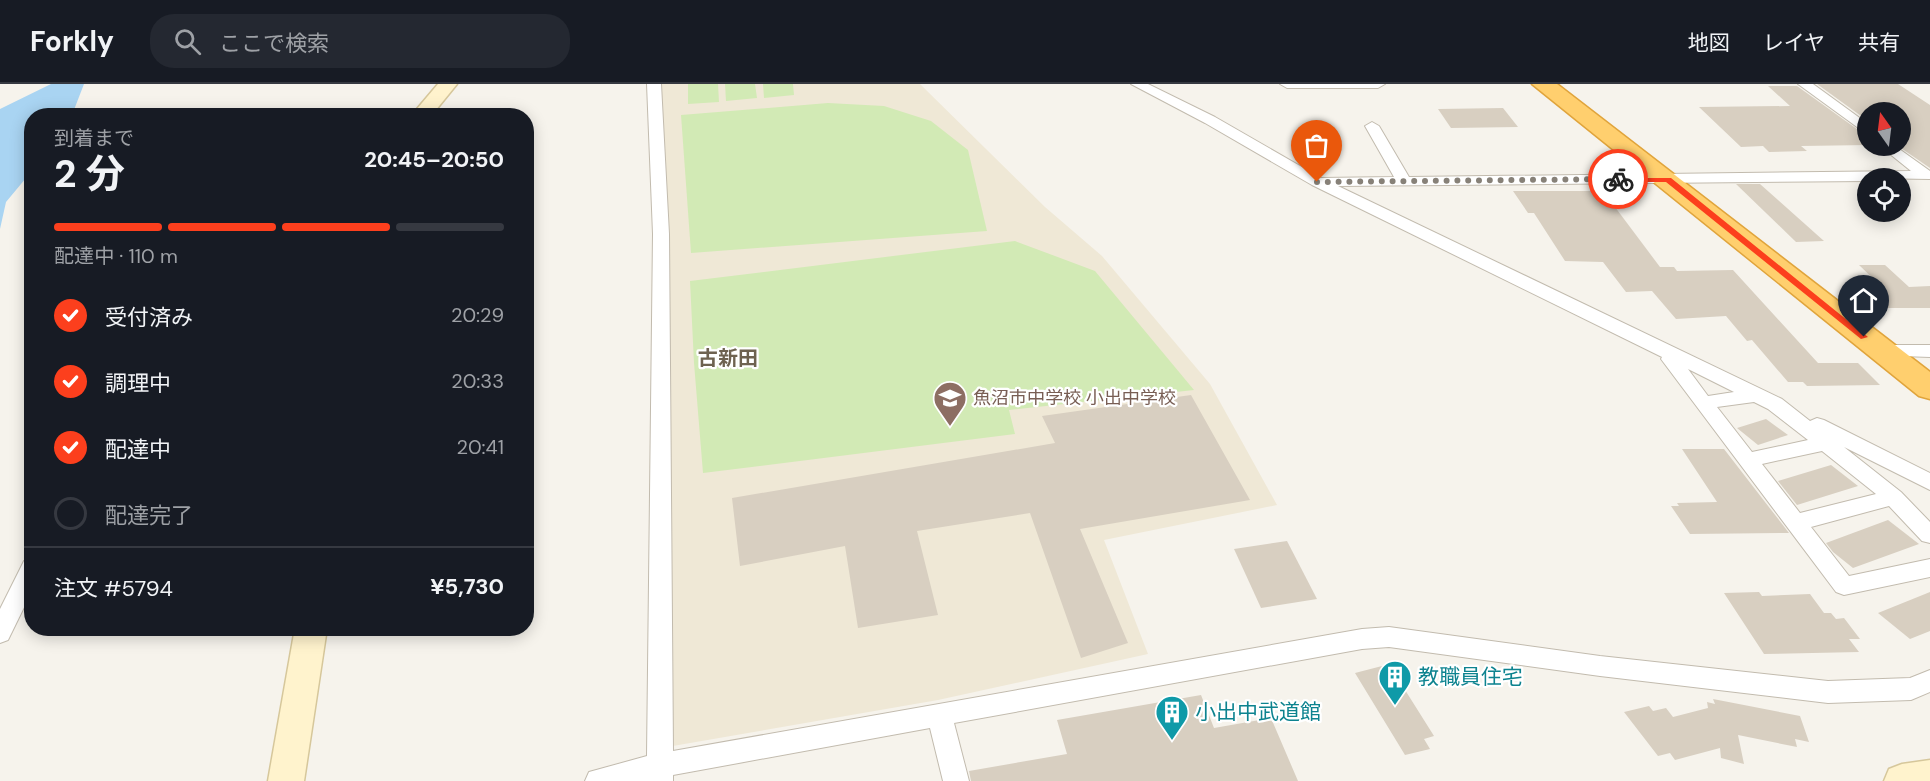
<!DOCTYPE html>
<html lang="ja">
<head>
<meta charset="utf-8">
<style>
  body { margin:0; font-family:"DM Sans","Noto Sans JP",sans-serif; background:#242831; color:#f1f3f6; height:100vh; display:flex; flex-direction:column; font-size:22px; white-space:nowrap }
  * { box-sizing:border-box; margin:0 }
  p { font-size:20px; color:#9ea1a6 }
  .icon { flex:none; width:33px; height:33px; fill:none; stroke:currentColor; stroke-width:2; stroke-linecap:round; stroke-linejoin:round }
  .map { position:relative; flex:1; overflow:hidden }
  .panel { position:absolute; left:24px; top:24px; width:510px; height:528px; display:flex; flex-direction:column; background:#171b24; border-radius:24px; box-shadow:0 3px 15px #0003 }
  .panel>* { flex:none }
  .needle { width:39px; rotate:346deg }
  .tools { position:absolute; left:1857px; top:18px; display:grid; gap:12px }
  .tools a { display:grid; place-items:center; width:54px; height:54px; border-radius:50%; background:#171b24; box-shadow:0 3px 15px #0003; font-size:30px }
  .pin { position:absolute; display:grid; place-items:center; width:51px; height:51px; color:#fff; margin:-62px -26px; border-radius:50% 50% 50% 0; rotate:-45deg; box-shadow:0 0 6px #0007 }
  .pin .icon { rotate:45deg }
  .courier { position:absolute; display:grid; place-items:center; width:60px; height:60px; margin:-30px; border:4px solid #fc3f1d; border-radius:50%; background:#fff; color:#222; box-shadow:0 2px 8px #0007 }
  .head em { font-style:normal; font-weight:700 }
  .head div { display:flex; flex-direction:column-reverse }
  .head { display:flex; align-items:center; justify-content:space-between; height:102px; padding:0 30px }
  h1 { font-size:39px; font-weight:700; line-height:45px }
  .bar { display:grid; grid-template-columns:repeat(4,1fr); gap:9px 6px; align-content:center; height:72px; padding:0 30px }
  .bar i { height:8px; border-radius:4px; background:#363941 }
  .bar .selected { background:#fc3f1d }
  .bar p { grid-column:span 4 }
  .line { display:flex; align-items:center; gap:15px; padding:0 30px; border-top:2px solid #363941 }
  .line div { flex:1 }
  ol { padding:0 30px; list-style:none }
  li { display:flex; align-items:center; gap:18px; height:66px }
  li p { margin-inline-start:auto }
  li .icon { padding:6px; border-radius:50%; background:#fc3f1d; color:#fff; stroke-width:4 }
  li:last-child { color:#9ea1a6 }
  li i { width:33px; height:33px; border:3px solid #363941; border-radius:50% }
  header { display:flex; align-items:center; gap:36px; box-sizing:border-box; height:84px; padding:0 30px; background:#171b24; border-bottom:2px solid #363941 }
  header strong { font-size:28px }
  nav { display:flex; gap:33px; margin-inline-start:auto; font-size:21px }
  .search { width:420px; height:54px; background:#242831; display:flex; align-items:center; gap:15px; box-sizing:border-box; padding:0 21px; border-radius:24px; color:#9ea1a6; font-size:22px }
  .map>svg:first-child { display:block }
</style>
</head>
<body>
<header>
<strong>Forkly</strong>
<div class="search"><svg class="icon" aria-label="search" viewBox="0 0 24 24"><circle cx="10" cy="10" r="6"/><path d="M15 15l6 6"/></svg>ここで検索</div>
<nav><a>地図</a><a>レイヤ</a><a>共有</a></nav>
</header>
<div class="map">
<svg width="1930" height="697" viewBox="0 0 1930 697">
  <rect width="100%" height="100%" fill="#f6f3ec"/>
  <polygon fill="#efe8d6" points="653,0 920,0 1045,123 1102,172 1210,300 1277,421 1104,456 1148,570 938,616 667,663"/>
  <g fill="#d2eab5">
    <polygon points="688,0 718,0 719,18 688,20"/>
    <polygon points="725,0 755,0 757,14 726,17"/>
    <polygon points="763,0 793,0 794,11 764,14"/>
    <polygon points="828,19 884,22 931,37 968,66 987,147 691,169 681,31"/>
    <polygon points="1015,157 1095,187 1194,306 1009,326 1015,350 703,389 694,279 690,197"/>
  </g>
  <polygon fill="#a9d4f2" points="51,0 84,0 72,31 32,32 31,88 6,118 0,145 0,25"/>
  <g fill="#d8cfc1">
    <polygon points="1817,0 1898,0 1930,21 1930,84 1898,62 1900,62 1900,28 1868,28 1868,37"/>
    <polygon points="1768,2 1797,2 1868,53 1868,61 1801,62 1807,67 1769,68 1763,62 1741,63 1699,23 1790,22"/>
    <polygon points="1503,24 1518,43 1451,44 1438,25"/>
    <polygon points="1736,100 1760,100 1824,157 1796,158"/>
    <polygon points="1513,107 1603,107 1660,183 1674,183 1677,187 1733,186 1818,279 1858,279 1880,301 1807,302 1803,298 1788,298 1752,256 1747,257 1726,232 1676,235 1652,207 1626,208 1603,178 1565,177 1534,129 1528,129"/>
    <polygon points="1859,181 1885,181 1909,203 1930,202 1930,224 1871,224 1850,203 1882,203"/>
    <polygon points="1191,311 1250,416 1080,445 1128,559 1081,574 1030,429 917,447 938,531 858,544 845,462 740,482 732,414 1055,359 1042,332"/>
    <polygon points="1766,335 1788,351 1758,361 1737,344"/>
    <polygon points="1682,365 1724,365 1789,449 1690,450 1671,422 1679,422 1677,419 1717,418"/>
    <polygon points="1831,381 1858,402 1797,421 1778,397"/>
    <polygon points="1888,436 1919,460 1853,484 1833,468 1826,459"/>
    <polygon points="1287,457 1317,515 1261,524 1234,465"/>
    <polygon points="1759,508 1762,512 1810,510 1824,529 1831,529 1836,535 1844,534 1860,555 1849,555 1859,568 1764,570 1724,509"/>
    <polygon points="1930,508 1930,547 1910,555 1878,529"/>
    <polygon points="1382,582 1388,592 1395,590 1434,652 1424,655 1430,665 1405,671 1355,589"/>
    <polygon points="1201,611 1214,644 1271,634 1298,697 971,697 969,687 1067,670 1057,636"/>
    <polygon points="1713,615 1800,632 1809,658 1795,655 1797,663 1738,651 1744,680 1721,674 1720,664 1675,676 1670,669 1658,672 1624,628 1649,622 1653,627 1666,624 1673,633 1708,624 1707,618 1715,620"/>
  </g>
  <g fill="none" stroke-linecap="round" stroke-linejoin="round">
    <defs>
      <g id="street">
        <polygon points="647,0 661,0 669,150 673,667 1362,545 1389,543 1600,572 1828,597 1910,594 1930,586 1930,608 1911,616 1828,619 1600,592 1389,563 1362,565 954,639 969,697 943,697 930,644 673,691 673,697 585,697 589,688 647,672 653,150"/>
        <path d="M1131 0H1148L1215 33 1321 94 1394 93 1365 42 1372 38 1379 42 1409 93 1911 87 1880 62H1895L1930 87V95L1868 94V97L1338 102 1782 315 1810 337 1817 334 1824 336 1930 389V406L1844 363 1901 408 1930 438V459L1922 457 1889 422 1811 443 1849 492 1930 475V493L1844 511 1836 508 1664 279 1661 275 1662 273 1312 101 1205 39ZM1688 285 1734 308 1708 312ZM1754 318 1768 325 1808 356 1752 368 1717 323ZM1822 367 1876 410 1800 429 1762 380Z"/>
        <polygon points="1280,0 1385,0 1378,4 1287,4"/>
        <polygon points="1798,0 1813,0 1868,40 1868,51"/>
        <polygon points="1881,261 1930,261 1930,273 1875,271 1872,267 1875,263"/>
        <polygon points="32,474 32,507 8,556 0,559 0,525 24,477"/>
      </g>
      <g id="secondary">
        <polygon points="438,0 457,0 431,32 411,32"/>
        <polygon points="295,544 327,544 304,697 268,697"/>
        <polygon points="1930,676 1930,697 1884,697 1889,685 1902,680"/>
      </g>
      <polygon id="highway" points="1532,0 1557,0 1930,288 1930,315 1919,312"/>
    </defs>
    <use href="#street" stroke="#c2bbae" stroke-width="2"/>
    <use href="#secondary" stroke="#d6c79b" stroke-width="3"/>
    <use href="#highway" stroke="#e0a43c" stroke-width="3"/>
    <use href="#street" fill="#fff" fill-rule="evenodd"/>
    <use href="#secondary" fill="#fff3cd" fill-rule="evenodd"/>
    <use href="#highway" fill="#ffcf6e" fill-rule="evenodd"/>
  </g>
  <polygon fill="#fc3f1d" points="1615,94 1671,94 1868,253 1861,255 1666,98 1618,98"/>
  <g fill="none" stroke-linecap="round" stroke-linejoin="round">
    <polyline stroke="#878178" stroke-width="6" stroke-dasharray="0 10.8" points="1317,98 1618,95"/>
  </g>
  <defs>
    <symbol id="school-pin" viewBox="-11 -11 22 30"><path d="M0 17L-7.5 6A9.5 9.5 0 1 1 7.5 6Z" fill="#8d6e63" stroke="#fff"/><path d="M0-5L7-2L0 1L-7-2ZM-4 1L0 2.5L4 1V4Q0 6-4 4Z" fill="#fff"/></symbol>
    <symbol id="building-pin" viewBox="-11 -11 22 30"><path d="M0 17L-7.5 6A9.5 9.5 0 1 1 7.5 6Z" fill="#0f9aa8" stroke="#fff"/><path d="M-4-6H4V6H1V3H-1V6H-4ZM-2.5-4.3h1.7v1.8h-1.7ZM.8-4.3h1.7v1.8H.8ZM-2.5-1h1.7V.8h-1.7ZM.8-1h1.7V.8H.8Z" fill="#fff"/></symbol>
  </defs>
  <g fill-rule="evenodd">
    <use href="#school-pin" x="931" y="295" width="38" height="52"/>
    <use href="#building-pin" x="1376" y="574" width="38" height="52"/>
    <use href="#building-pin" x="1153" y="609" width="38" height="52"/>
  </g>
  <g text-anchor="middle" dominant-baseline="central" stroke-width="4.5" stroke-linejoin="round" paint-order="stroke">
    <g font-size="18" fill="#785e54" stroke="#fff" text-anchor="start">
      <text x="973" y="314">魚沼市中学校 小出中学校</text>
    </g>
    <g font-size="20" font-weight="bold" fill="#6e6250" stroke="#fff">
      <text x="728" y="274">古新田</text>
    </g>
    <g font-size="21" fill="#0d838f" stroke="#fff" text-anchor="start">
      <text x="1418" y="593">教職員住宅</text>
      <text x="1195" y="628">小出中武道館</text>
    </g>
  </g>
</svg>
<div class="tools">
<a><svg class="needle" viewBox="-14 -14 28 28"><path d="M0-13l5 13h-10z" fill="#e53935"/><path d="M0 13l5-13h-10z" fill="#9ea1a6"/></svg></a>
<a><svg class="icon" aria-label="locate" viewBox="0 0 24 24"><circle cx="12" cy="12" r="6"/><path d="M12 2v4M12 18v4M2 12h4M18 12h4"/></svg></a>
</div>
<div class="pin" style="left:1317px;top:98px;background:#ea580c"><svg class="icon" aria-label="bag" viewBox="0 0 24 24"><path d="M5 8h14l-1 12H6zM9 8a3 3 0 0 1 6 0"/></svg></div>
<div class="pin" style="left:1864px;top:253px;background:#1f2937"><svg class="icon" aria-label="home" viewBox="0 0 24 24"><path d="M3 11l9-7 9 7M6 9v11h12V9"/></svg></div>
<div class="courier" style="left:1618px;top:95px"><svg class="icon" aria-label="bike" viewBox="0 0 24 24"><circle cx="6" cy="16" r="4"/><circle cx="18" cy="16" r="4"/><path d="M6 16l4-8h5l3 8M10 8l3 8H6M13 5h3"/></svg></div>
<section class="panel">
<div class="head"><div><h1>2 分</h1><p>到着まで</p></div><em>20:45–20:50</em></div>
<div class="bar"><i class="selected"></i><i class="selected"></i><i class="selected"></i><i></i><p>配達中 · 110 m</p></div>
<ol>
<li><svg class="icon" aria-label="check" viewBox="0 0 24 24"><path d="M5 12l5 5 9-10"/></svg>受付済み<p>20:29</p></li>
<li><svg class="icon" aria-label="check" viewBox="0 0 24 24"><path d="M5 12l5 5 9-10"/></svg>調理中<p>20:33</p></li>
<li><svg class="icon" aria-label="check" viewBox="0 0 24 24"><path d="M5 12l5 5 9-10"/></svg>配達中<p>20:41</p></li>
<li><i></i>配達完了</li>
</ol>
<div class="line" style="height:78px"><div>注文 #5794</div><b>¥5,730</b></div>
</section>
</div>
</body>
</html>
